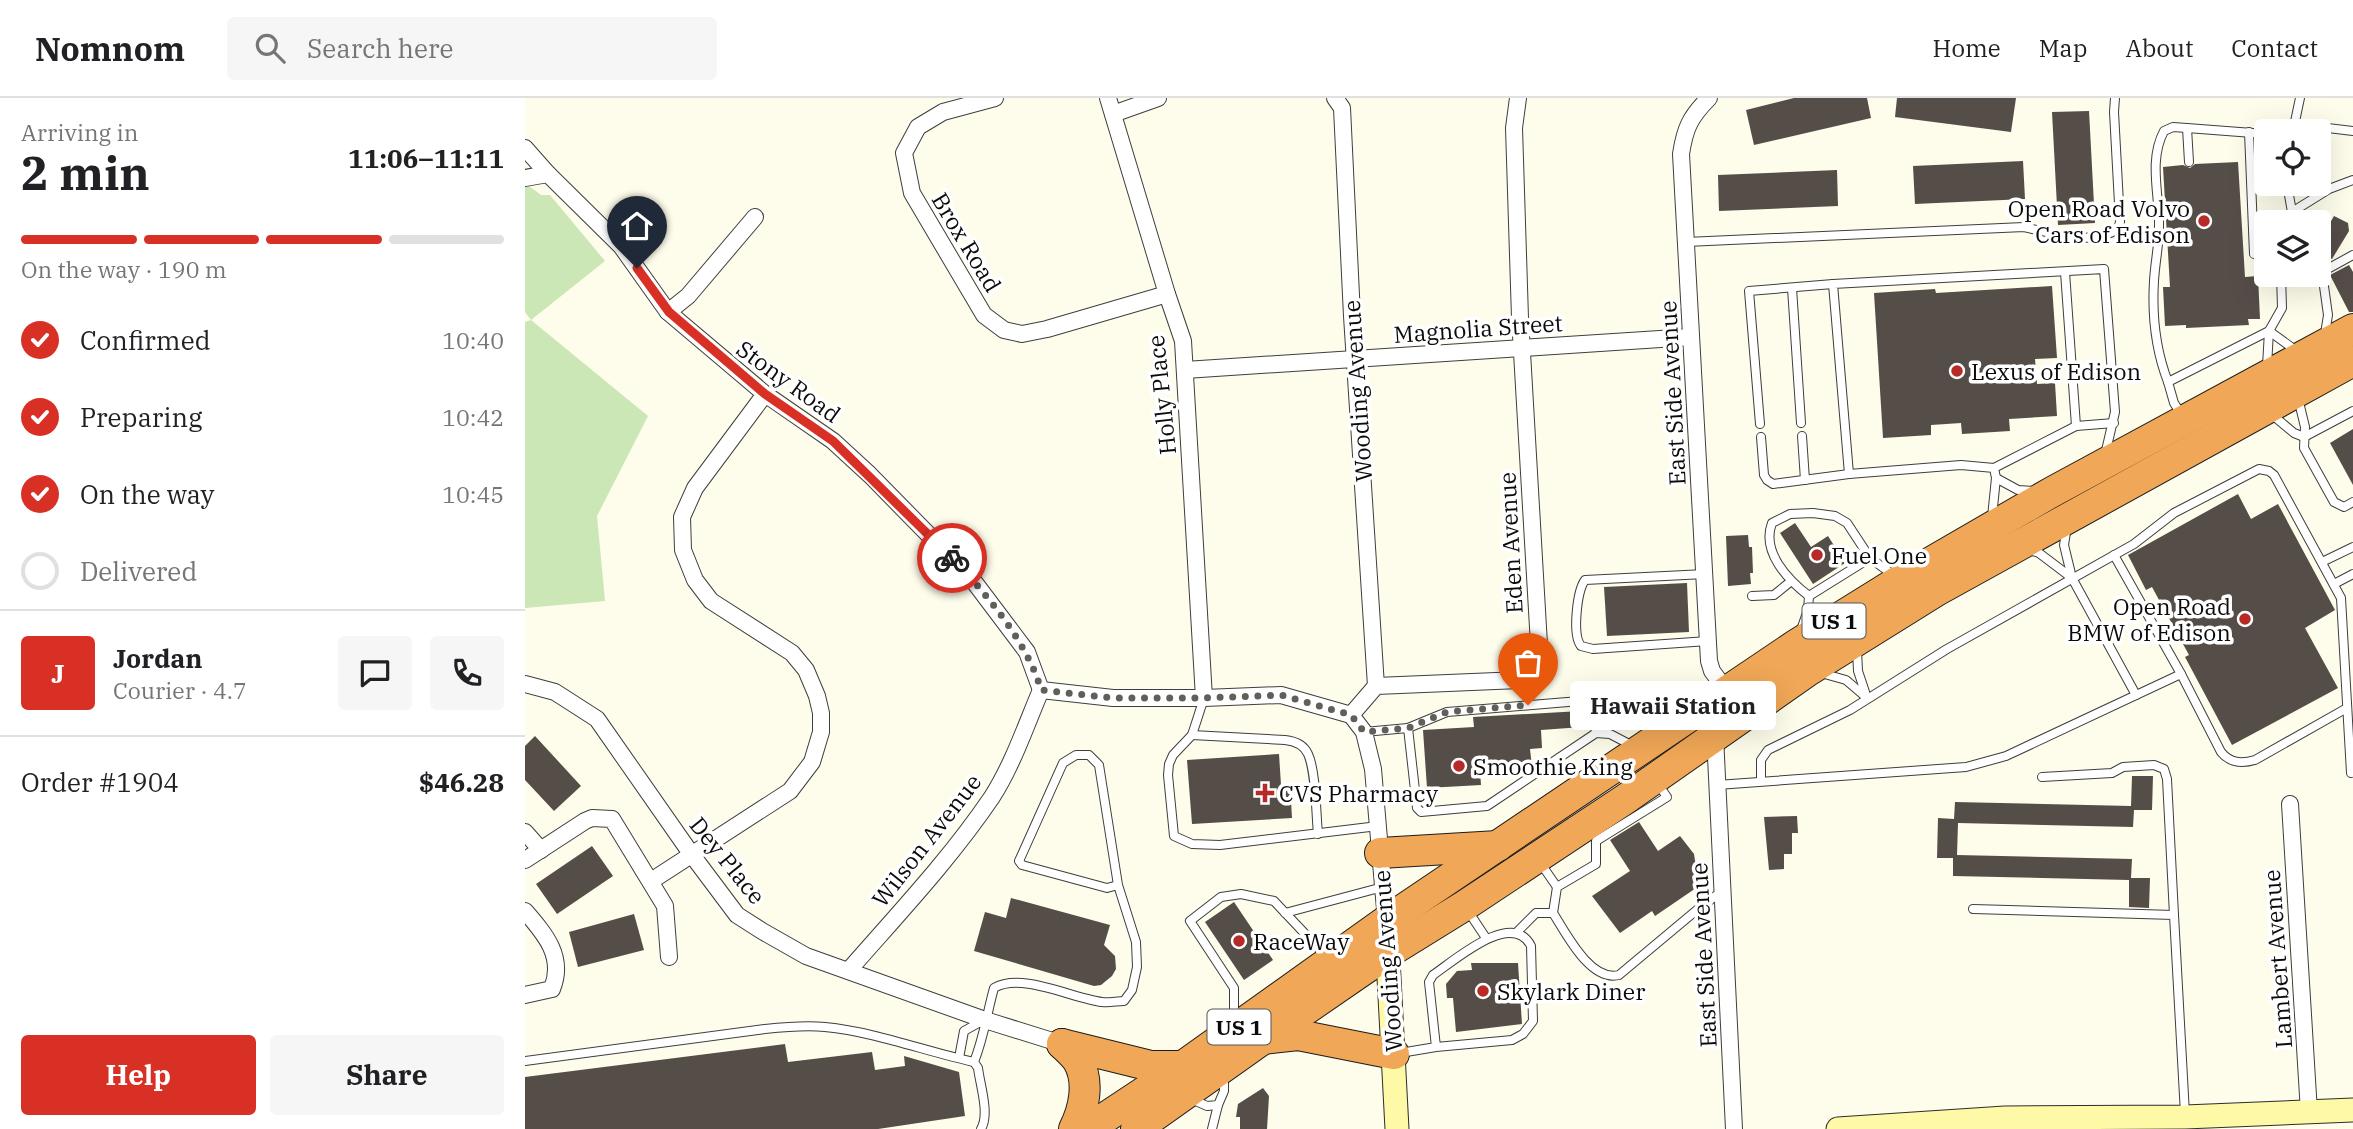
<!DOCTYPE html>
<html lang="en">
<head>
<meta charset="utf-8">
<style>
  body { margin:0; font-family:"IBM Plex Serif",serif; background:#f6f6f6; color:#202124; height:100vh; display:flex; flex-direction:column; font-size:26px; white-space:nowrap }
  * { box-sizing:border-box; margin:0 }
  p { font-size:23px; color:#757577 }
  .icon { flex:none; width:38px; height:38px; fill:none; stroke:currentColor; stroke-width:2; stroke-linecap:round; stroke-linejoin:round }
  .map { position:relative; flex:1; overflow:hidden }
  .drawer { display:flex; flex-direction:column; background:#fff; width:525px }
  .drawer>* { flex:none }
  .tools { position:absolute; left:1729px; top:21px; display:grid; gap:14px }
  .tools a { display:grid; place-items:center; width:77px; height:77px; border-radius:7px; background:#fff; box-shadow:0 7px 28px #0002; font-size:35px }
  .pin { position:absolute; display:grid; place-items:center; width:60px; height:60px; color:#fff; margin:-72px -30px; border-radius:50% 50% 50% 0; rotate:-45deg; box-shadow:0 0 7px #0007 }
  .pin .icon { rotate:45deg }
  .courier { position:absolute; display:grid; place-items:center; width:70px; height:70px; margin:-35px; border:5px solid #d93025; border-radius:50%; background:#fff; color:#222; box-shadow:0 2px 9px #0007 }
  .bubble { position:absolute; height:49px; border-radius:7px; background:#fff; box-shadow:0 7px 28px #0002; font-size:23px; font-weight:700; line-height:49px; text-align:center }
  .summary em { font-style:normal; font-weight:700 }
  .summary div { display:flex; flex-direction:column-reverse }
  .summary { display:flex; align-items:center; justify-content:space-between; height:119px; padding:0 21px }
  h1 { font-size:46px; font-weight:700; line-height:52px }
  .bar { display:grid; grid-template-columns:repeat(4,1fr); gap:10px 7px; align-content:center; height:84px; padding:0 21px }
  .bar i { height:9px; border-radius:5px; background:#e0e0e0 }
  .bar .on { background:#d93025 }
  .bar p { grid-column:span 4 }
  .line { display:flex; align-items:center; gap:18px; padding:0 21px; border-top:2px solid #e0e0e0 }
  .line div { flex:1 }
  .round { display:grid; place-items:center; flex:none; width:74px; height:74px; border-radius:7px; background:#f6f6f6 }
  ol { padding:0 21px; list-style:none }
  li { display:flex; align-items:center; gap:21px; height:77px }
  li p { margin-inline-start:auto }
  li .icon { padding:7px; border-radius:50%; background:#d93025; color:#fff; stroke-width:4 }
  li:last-child { color:#757577 }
  li i { width:38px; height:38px; border:4px solid #e0e0e0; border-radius:50% }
  .action { display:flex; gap:14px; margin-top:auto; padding:14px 21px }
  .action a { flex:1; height:80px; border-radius:7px; background:#d93025; color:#fff; font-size:28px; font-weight:700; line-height:80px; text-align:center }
  .action a+a { background:#f6f6f6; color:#202124 }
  header { display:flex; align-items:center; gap:42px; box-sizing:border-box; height:98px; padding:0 35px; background:#fff; border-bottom:2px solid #e0e0e0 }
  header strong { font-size:33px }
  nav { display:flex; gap:38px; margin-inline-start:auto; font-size:24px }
  .search { width:490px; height:63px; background:#f6f6f6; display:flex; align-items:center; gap:18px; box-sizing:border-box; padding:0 24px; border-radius:7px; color:#757577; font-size:26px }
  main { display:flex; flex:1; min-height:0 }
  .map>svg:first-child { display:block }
</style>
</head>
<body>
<header>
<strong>Nomnom</strong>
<div class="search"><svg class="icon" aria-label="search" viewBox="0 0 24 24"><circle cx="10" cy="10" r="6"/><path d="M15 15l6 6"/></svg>Search here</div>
<nav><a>Home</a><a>Map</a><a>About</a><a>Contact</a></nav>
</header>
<main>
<section class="drawer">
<div class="summary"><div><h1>2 min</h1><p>Arriving in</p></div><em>11:06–11:11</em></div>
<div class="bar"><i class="on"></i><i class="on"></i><i class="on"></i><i></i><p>On the way · 190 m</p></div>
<ol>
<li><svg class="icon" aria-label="check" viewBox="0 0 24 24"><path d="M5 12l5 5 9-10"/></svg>Confirmed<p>10:40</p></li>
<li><svg class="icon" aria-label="check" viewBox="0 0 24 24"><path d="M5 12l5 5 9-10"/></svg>Preparing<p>10:42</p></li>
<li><svg class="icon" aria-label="check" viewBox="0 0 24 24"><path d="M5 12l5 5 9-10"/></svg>On the way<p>10:45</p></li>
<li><i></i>Delivered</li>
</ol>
<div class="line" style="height:126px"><b class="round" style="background:#d93025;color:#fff">J</b><div><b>Jordan</b><p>Courier · 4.7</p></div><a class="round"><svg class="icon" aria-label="chat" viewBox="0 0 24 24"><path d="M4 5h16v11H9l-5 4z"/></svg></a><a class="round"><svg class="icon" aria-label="phone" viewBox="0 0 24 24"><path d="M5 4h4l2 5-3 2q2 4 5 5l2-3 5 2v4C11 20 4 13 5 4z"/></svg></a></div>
<div class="line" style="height:91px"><div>Order #1904</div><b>$46.28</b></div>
<div class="action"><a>Help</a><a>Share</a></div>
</section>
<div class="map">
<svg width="1828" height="1031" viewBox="0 0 1828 1031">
  <rect width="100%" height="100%" fill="#fefcea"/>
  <polygon fill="#cce7b6" points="4,88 16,97 25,97 80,163 6,222 123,318 72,418 80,503 0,510 0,224 6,222 0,214 0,89"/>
  <g fill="#544d48">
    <polygon points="1269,0 1342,0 1346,20 1229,47 1221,12"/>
    <polygon points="1372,0 1491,0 1486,34 1370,19"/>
    <polygon points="1564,13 1570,125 1533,127 1527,14"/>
    <polygon points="1498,63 1500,101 1390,106 1388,68"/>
    <polygon points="1713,64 1720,179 1733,178 1735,221 1723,221 1724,227 1661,230 1661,227 1640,228 1638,189 1645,189 1638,69 1658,67 1665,70 1670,66"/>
    <polygon points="1312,72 1313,108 1194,113 1193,77"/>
    <polygon points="1809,118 1823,125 1824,133 1807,161 1794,154 1794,144"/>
    <polygon points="1824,167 1828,174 1828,214 1824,214 1805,177"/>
    <polygon points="1527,188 1532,260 1510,261 1512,286 1530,285 1532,318 1484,321 1485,333 1437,336 1436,325 1406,327 1406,337 1358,340 1349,195 1410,191 1411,195"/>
    <polygon points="1828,331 1828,387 1805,345"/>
    <polygon points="1713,396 1726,421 1753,406 1810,512 1780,530 1813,590 1707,647 1660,559 1664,557 1627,489 1621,492 1603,457"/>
    <polygon points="1270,425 1286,449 1303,438 1320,465 1288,486 1255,435"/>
    <polygon points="1223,437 1224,449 1227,449 1228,475 1225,475 1226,486 1203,488 1201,438"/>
    <polygon points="1162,485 1164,534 1082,538 1079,489"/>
    <polygon points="1056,613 1057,629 1016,632 1017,650 1005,651 1007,669 955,672 956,687 902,690 898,632 949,629 948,619"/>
    <polygon points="10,638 56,688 29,713 0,682 0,648"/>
    <polygon points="754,656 756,687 765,686 767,720 667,726 662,662"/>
    <polygon points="1607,678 1628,678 1627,712 1609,712 1608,729 1433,725 1432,757 1607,761 1606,780 1625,780 1624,810 1604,809 1604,782 1428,778 1428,760 1412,760 1413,720 1429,721 1430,704 1606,708"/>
    <polygon points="1272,718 1273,735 1267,735 1267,756 1259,756 1259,771 1244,772 1239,719"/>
    <polygon points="1114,724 1133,753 1155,738 1169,756 1174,788 1130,818 1127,813 1095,835 1067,798 1105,773 1085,742"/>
    <polygon points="67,748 88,778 32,816 11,786"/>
    <polygon points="486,800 585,827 579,847 590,858 591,871 587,878 576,887 569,888 449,853 460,814 481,820"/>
    <polygon points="709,804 748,862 719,882 680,824"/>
    <polygon points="109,816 119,852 53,869 44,834"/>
    <polygon points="946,865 993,865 997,926 931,934 928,900 922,900 921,886 932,873 947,872"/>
    <polygon points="260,946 263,964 347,954 350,972 380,968 379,958 434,974 440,1018 353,1031 0,1031 0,979"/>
    <polygon points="738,990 744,998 742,1031 715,1031 715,1019 711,1019 713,1006"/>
  </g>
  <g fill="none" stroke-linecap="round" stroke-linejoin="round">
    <defs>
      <g id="lane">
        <polyline points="1769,26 1828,33"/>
        <polyline points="1768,33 1775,0"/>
        <polyline points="1724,34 1729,156 1741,156"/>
        <polyline points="1664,64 1662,30 1741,36"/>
        <polyline points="1762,86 1767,114 1763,124"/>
        <polyline points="1767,114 1804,91 1828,82"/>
        <path d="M1161 144 1499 129C1528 135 1566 149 1593 131L1595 124 1589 14 1590 0"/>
        <polyline points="1540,174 1551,328"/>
        <polyline points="1267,190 1276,325"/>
        <polyline points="1744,233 1773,254"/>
        <polyline points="1800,236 1803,217 1797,174 1828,157"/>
        <polyline points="1742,268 1744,233"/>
        <path d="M1643 284C1631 253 1627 216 1629 183 1630 165 1634 147 1634 129 1635 98 1623 63 1639 33L1648 29 1662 30"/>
        <polyline points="1773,300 1780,329 1779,350 1809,404 1819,409 1828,404"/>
        <polyline points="1745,315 1769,335 1779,339"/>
        <polyline points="1657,317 1649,305 1643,284 1744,233 1757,210 1756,177"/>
        <polyline points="1235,326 1224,193 1308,186"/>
        <polyline points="1277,338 1280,382"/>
        <polyline points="1236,339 1239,377 1242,382 1248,386 1324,376 1436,367 1469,370 1471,380"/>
        <polyline points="1779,339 1828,313"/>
        <polyline points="1469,370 1551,328 1589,325"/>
        <polyline points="1324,376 1308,186 1579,171 1590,314 1580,357"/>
        <polyline points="1467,419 1471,380 1493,392 1510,393"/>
        <polyline points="1542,428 1539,447 1547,480 1611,597"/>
        <polyline points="1504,452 1514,455 1547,480"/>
        <path d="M1589 457 1656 576 1696 654C1705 665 1716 666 1730 662L1822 610"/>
        <polyline points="1797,464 1828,449"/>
        <path d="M1180 476 1060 482C1052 493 1047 537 1056 548L1068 551 1183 543"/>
        <polyline points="1809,486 1828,476"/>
        <polyline points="1227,498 1249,497 1265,484"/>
        <path d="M1284 498C1263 482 1236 454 1247 425L1265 416 1288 415 1310 418 1322 425 1345 460 1371 479"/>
        <polyline points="1284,498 1345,460"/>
        <polyline points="1276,532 1283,512 1284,498"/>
        <polyline points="1332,552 1333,573 1342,600"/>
        <polyline points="1296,575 1321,582 1342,600"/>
        <polyline points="679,600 667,637 648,657 644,666 643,677 649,738 667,746 695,747 853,728"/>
        <polyline points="883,630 922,614 1067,602 1071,635"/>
        <polyline points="839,634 883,630 892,710 896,714 962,708 1071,635 1085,636 1108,648"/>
        <path d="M667 637 760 642C769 643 779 647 783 656 791 673 791 716 793 736"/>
        <polyline points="1517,679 1587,675 1598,669 1629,667 1639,671 1642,681 1649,817"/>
        <polyline points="1236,683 1236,662 1243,652 1325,612 1422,551 1609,446 1649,415 1734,371 1744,373 1749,377 1816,500 1826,675"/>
        <polyline points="1192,687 1441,669 1481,658 1656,576"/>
        <polyline points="1014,763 1032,789"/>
        <polyline points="1448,811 1649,817 1660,1016"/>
        <polyline points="943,813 961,840"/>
        <polyline points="760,815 858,789"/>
        <polyline points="1028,815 1032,789 1071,766 1071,743 1142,699 1133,686"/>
        <path d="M991 835 1011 815H1028C1041 835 1065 884 1094 877L1173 811 1196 794"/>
        <polyline points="709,923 709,890 665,823 696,799 716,796 749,803 801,858"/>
        <path d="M875 955 911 949 904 884 908 877C929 863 987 811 1006 848L1008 923 998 936 987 942 911 949"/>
        <polyline points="434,960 439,933 457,923"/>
        <path d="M0 963 240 931C259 929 280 927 300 929 351 934 399 953 449 964"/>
        <polyline points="664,1000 682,1008 693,1007 699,993 699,979"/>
        <path d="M456 1031C465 1016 455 987 453 970L449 964C459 939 462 915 469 890 497 874 546 900 577 904 584 905 592 903 599 903L607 892 612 869 611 844 593 787 574 667 564 657H551L538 665 494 763 497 767 582 790 593 787"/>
        <polyline points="687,1031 693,1007"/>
      </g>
      <g id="street">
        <polyline points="470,0 418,14 393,29 379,55 387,95 459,217 479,232 497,236 522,231 642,196"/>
        <polyline points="583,0 642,196 658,243 679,600"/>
        <polyline points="810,0 817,10 827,218 851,588"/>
        <path d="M1184 0C1165 19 1160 30 1156 56L1184 563 1187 573 1201 592"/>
        <polyline points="588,16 633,0"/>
        <polyline points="0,50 23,76 96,148 143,214 240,296 308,343 345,377 447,481 502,554 516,592"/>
        <polyline points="0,80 23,76"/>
        <polyline points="143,214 163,198 230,119"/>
        <polyline points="660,272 1166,239"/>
        <polyline points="0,586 30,594 72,621 167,757 212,817 237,833 281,858 460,922 537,946"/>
        <polyline points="516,592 588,600 679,600 756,597 826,617 851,588 1016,581 995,220 989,30 993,0"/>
        <polyline points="826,617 839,634 848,671 861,823"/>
        <polyline points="1190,638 1209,1031"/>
        <polyline points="1765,706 1784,1014"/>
        <polyline points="0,734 16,752"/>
        <polyline points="0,762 60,723 67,720 87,721 140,808 144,859"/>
        <polyline points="126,783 265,693 287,664 296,634 296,615 292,598 281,572 267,555 186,503 170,482 158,452 157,419 170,390 240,296"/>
        <path d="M0 813C20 836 40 859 27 891L0 897"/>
        <path d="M324 872C373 816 425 761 467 699 488 666 501 627 516 592"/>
      </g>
      <g id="secondary">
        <polyline points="862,842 872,1031"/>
        <polyline points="1313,1031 1480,1020 1660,1019 1828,1012"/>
      </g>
      <g id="highway">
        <polyline points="855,755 973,748"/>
        <polyline points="738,941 773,937 869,956"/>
        <polyline points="537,946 626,968 658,968"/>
        <path d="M537 946C542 951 549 957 553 963 565 984 559 1011 549 1031"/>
        <polyline points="563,1031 658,968 861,823 1272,546 1375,482 1527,394 1828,231"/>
        <polyline points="611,1031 738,941 863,855 939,808 1099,702 1283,573 1413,492 1828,263"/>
      </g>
    </defs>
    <use href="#lane" stroke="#3e3e3e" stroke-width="10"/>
    <use href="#street" stroke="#3e3e3e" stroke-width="18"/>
    <use href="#secondary" stroke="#2d2d2d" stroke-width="25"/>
    <use href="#highway" stroke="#1c1c1c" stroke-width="32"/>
    <use href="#lane" stroke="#fff" stroke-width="8"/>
    <use href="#street" stroke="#fff" stroke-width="16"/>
    <use href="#secondary" stroke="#fdf9a7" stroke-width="23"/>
    <use href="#highway" stroke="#f0a757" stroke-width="30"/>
  </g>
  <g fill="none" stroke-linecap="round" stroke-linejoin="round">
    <path stroke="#605f59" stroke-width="7" stroke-dasharray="0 12.6" d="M427 460C460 494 503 545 516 592L588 600H679L756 597 826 617 839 634 883 630 922 614 1003 607"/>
    <polyline stroke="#d93025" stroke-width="9" points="112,170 144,214 240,296 308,343 427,460"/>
  </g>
  <g fill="#b72a28" stroke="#fff" stroke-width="2.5">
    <circle cx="1679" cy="123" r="7"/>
    <circle cx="1432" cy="273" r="7"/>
    <circle cx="1292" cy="457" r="7"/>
    <circle cx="1720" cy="521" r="7"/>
    <circle cx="934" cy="668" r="7"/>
    <path d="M736.5 684.5h7v7h7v7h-7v7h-7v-7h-7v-7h7z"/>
    <circle cx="714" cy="843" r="7"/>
    <circle cx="958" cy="893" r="7"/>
  </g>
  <g text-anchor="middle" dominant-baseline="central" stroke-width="7" stroke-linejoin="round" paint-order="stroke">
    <g fill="#fff" stroke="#545454" stroke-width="2">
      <rect x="1277.5" y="505.5" width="63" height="35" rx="5"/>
      <rect x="682.5" y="911.5" width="63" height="35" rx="5"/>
    </g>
    <g font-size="21" font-weight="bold" fill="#0b0b0b">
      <text x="1309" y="523">US 1</text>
      <text x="714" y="929">US 1</text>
    </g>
    <g font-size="23" fill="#0b0b0b" stroke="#fff" text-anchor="start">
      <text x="1665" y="110" text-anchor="end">Open Road Volvo<tspan x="1665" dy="26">Cars of Edison</tspan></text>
      <text x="1446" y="273">Lexus of Edison</text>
      <text x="1306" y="457">Fuel One</text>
      <text x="1706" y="508" text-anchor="end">Open Road<tspan x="1706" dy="26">BMW of Edison</tspan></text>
      <text x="948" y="668">Smoothie King</text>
      <text x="754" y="695">CVS Pharmacy</text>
      <text x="728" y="843">RaceWay</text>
      <text x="972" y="893">Skylark Diner</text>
    </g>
    <g font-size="23" fill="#0b0b0b" stroke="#fff">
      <text transform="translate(442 144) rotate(59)">Brox Road</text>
      <text transform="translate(953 230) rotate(-4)">Magnolia Street</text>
      <text transform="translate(264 283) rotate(36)">Stony Road</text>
      <text transform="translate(832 293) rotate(-94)">Wooding Avenue</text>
      <text transform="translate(1147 295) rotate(-93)">East Side Avenue</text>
      <text transform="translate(636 297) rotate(-96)">Holly Place</text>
      <text transform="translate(985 445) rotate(-93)">Eden Avenue</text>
      <text transform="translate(401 742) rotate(-52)">Wilson Avenue</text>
      <text transform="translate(203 762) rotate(51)">Dey Place</text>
      <text transform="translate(1178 857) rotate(-93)">East Side Avenue</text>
      <text transform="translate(1752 861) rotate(-94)">Lambert Avenue</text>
      <text transform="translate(862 863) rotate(-94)">Wooding Avenue</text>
    </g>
  </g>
</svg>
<div class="tools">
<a><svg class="icon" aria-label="locate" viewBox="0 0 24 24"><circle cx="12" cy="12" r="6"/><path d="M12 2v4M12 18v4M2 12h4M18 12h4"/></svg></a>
<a><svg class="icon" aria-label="layers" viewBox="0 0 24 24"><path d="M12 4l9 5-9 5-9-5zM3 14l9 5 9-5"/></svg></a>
</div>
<div class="pin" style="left:1003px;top:607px;background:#ea580c"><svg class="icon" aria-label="bag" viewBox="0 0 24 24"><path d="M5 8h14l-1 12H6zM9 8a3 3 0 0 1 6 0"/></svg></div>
<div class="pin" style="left:112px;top:170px;background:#1f2937"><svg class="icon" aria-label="home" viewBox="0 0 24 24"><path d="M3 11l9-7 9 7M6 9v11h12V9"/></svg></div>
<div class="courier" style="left:427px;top:460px"><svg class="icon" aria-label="bike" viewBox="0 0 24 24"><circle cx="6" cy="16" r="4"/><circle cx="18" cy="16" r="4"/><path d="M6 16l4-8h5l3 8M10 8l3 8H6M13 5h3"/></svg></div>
<div class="bubble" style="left:1045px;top:583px;width:206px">Hawaii Station</div>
</div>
</main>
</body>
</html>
